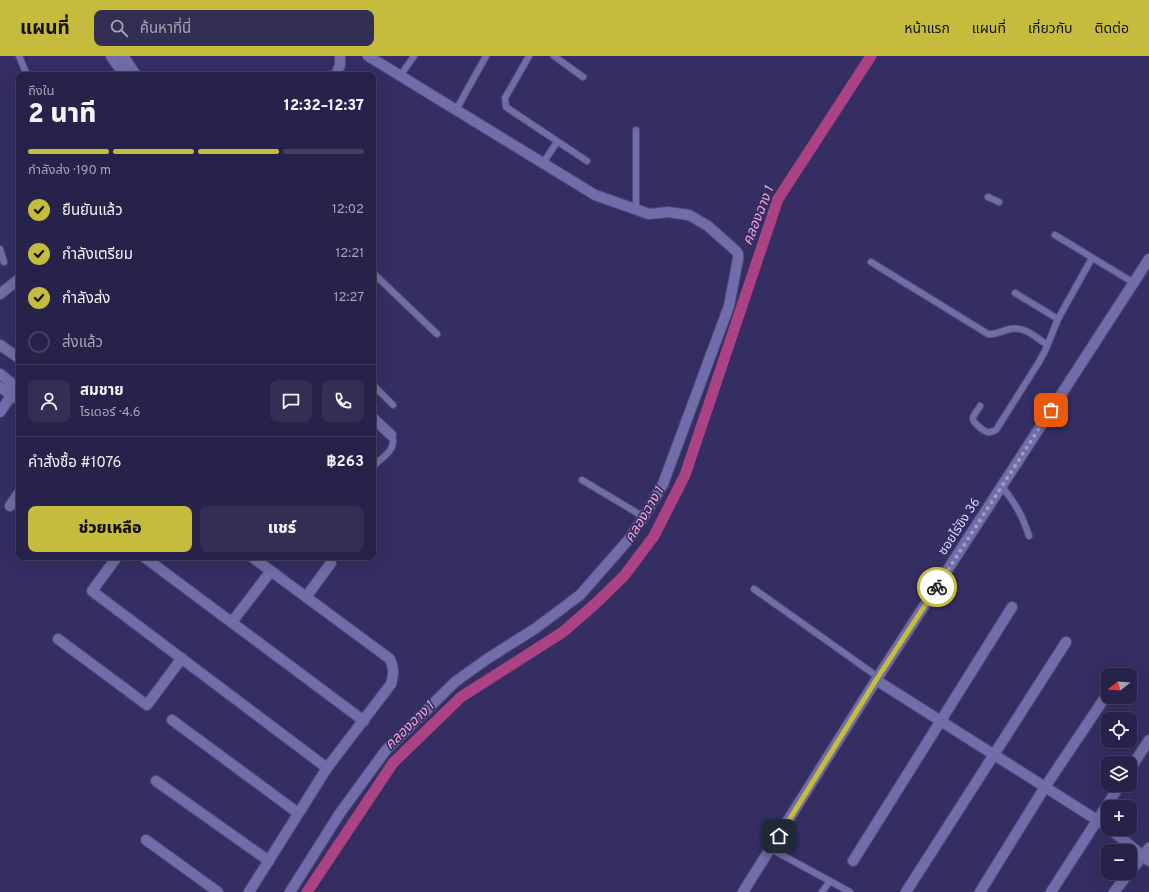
<!DOCTYPE html>
<html lang="th">
<head>
<meta charset="utf-8">
<style>
  body { margin:0; font-family:Overpass,"Noto Sans Thai",sans-serif; background:#332f54; color:#f1f3f6; height:100vh; display:flex; flex-direction:column; font-size:15px; white-space:nowrap }
  * { box-sizing:border-box; margin:0 }
  p { font-size:13px; color:#a4a4b5 }
  .icon { flex:none; width:22px; height:22px; fill:none; stroke:currentColor; stroke-width:2; stroke-linecap:round; stroke-linejoin:round }
  .map { position:relative; flex:1; overflow:hidden }
  .panel { position:absolute; left:16px; top:16px; width:360px; height:488px; display:flex; flex-direction:column; background:#27224a; border-radius:8px; box-shadow:0 4px 16px #0002,0 0 0 1px #433f62 }
  .panel>* { flex:none }
  .needle { width:26px; rotate:253deg }
  .fabs { position:absolute; left:1101px; top:612px; display:grid; gap:8px }
  .fabs a { display:grid; place-items:center; width:36px; height:36px; border-radius:8px; background:#27224a; box-shadow:0 4px 16px #0002,0 0 0 1px #433f62; font-size:20px }
  .pin { position:absolute; display:grid; place-items:center; width:34px; height:34px; color:#fff; margin:-17px; border-radius:8px; box-shadow:0 2px 6px #0006 }
  .courier { position:absolute; display:grid; place-items:center; width:40px; height:40px; margin:-20px; border:3px solid #c5bc3d; border-radius:50%; background:#fff; color:#222; box-shadow:0 1px 5px #0007 }
  .head em { font-style:normal; font-weight:800 }
  .head div { display:flex; flex-direction:column-reverse }
  .head { display:flex; align-items:center; justify-content:space-between; height:68px; padding:0 12px }
  h1 { font-size:26px; font-weight:800; line-height:30px }
  .bar { display:grid; grid-template-columns:repeat(4,1fr); gap:6px 4px; align-content:center; height:48px; padding:0 12px }
  .bar i { height:5px; border-radius:3px; background:#433f62 }
  .bar .on { background:#c5bc3d }
  .bar p { grid-column:span 4 }
  .line { display:flex; align-items:center; gap:10px; padding:0 12px; border-top:1px solid #433f62 }
  .line div { flex:1 }
  .round { display:grid; place-items:center; flex:none; width:42px; height:42px; border-radius:8px; background:#332f54 }
  ol { padding:0 12px; list-style:none }
  li { display:flex; align-items:center; gap:12px; height:44px }
  li p { margin-inline-start:auto }
  li .icon { padding:4px; border-radius:50%; background:#c5bc3d; color:#111; stroke-width:4 }
  li:last-child { color:#a4a4b5 }
  li i { width:22px; height:22px; border:2px solid #433f62; border-radius:50% }
  .action { display:flex; gap:8px; margin-top:auto; padding:8px 12px }
  .action a { flex:1; height:46px; border-radius:8px; background:#c5bc3d; color:#111; font-size:16px; font-weight:800; line-height:46px; text-align:center }
  .action a+a { background:#332f54; color:#f1f3f6 }
  header { display:flex; align-items:center; gap:24px; box-sizing:border-box; height:56px; padding:0 20px; background:#c5bc3d; color:#111 }
  header strong { font-size:19px }
  nav { display:flex; gap:22px; margin-inline-start:auto; font-size:14px }
  .search { width:280px; height:36px; background:#332f54; display:flex; align-items:center; gap:10px; box-sizing:border-box; padding:0 14px; border-radius:8px; color:#a4a4b5; font-size:15px }
  .map>svg:first-child { display:block }
</style>
</head>
<body>
<header>
<strong>แผนที่</strong>
<div class="search"><svg class="icon" aria-label="search" viewBox="0 0 24 24"><circle cx="10" cy="10" r="6"/><path d="M15 15l6 6"/></svg>ค้นหาที่นี่</div>
<nav><a>หน้าแรก</a><a>แผนที่</a><a>เกี่ยวกับ</a><a>ติดต่อ</a></nav>
</header>
<div class="map">
<svg width="1149" height="836" viewBox="0 0 1149 836">
  <rect width="100%" height="100%" fill="#342e63"/>
  <g fill="none" stroke-linecap="round" stroke-linejoin="round">
    <polyline stroke="#ab4283" stroke-width="11" points="307,836 393,707 461,641 563,576 595,548 624,520 654,480 685,419 778,143 871,0"/>
    <defs>
      <g id="lane">
        <polyline points="19,0 27,19"/>
        <polyline points="529,0 505,42 506,51 587,105"/>
        <polyline points="554,0 583,21"/>
        <polyline points="400,20 414,0"/>
        <polyline points="456,54 486,0"/>
        <polyline points="543,107 557,86"/>
        <polyline points="988,141 999,146"/>
        <polyline points="636,154 636,74"/>
        <polyline points="1055,179 1134,227"/>
        <polyline points="0,193 4,206"/>
        <path d="M871 206 988 278C996 279 1001 275 1010 273 1024 270 1036 281 1047 289"/>
        <polyline points="373,217 437,278"/>
        <polyline points="1015,237 1058,263"/>
        <polyline points="373,329 393,349"/>
        <path d="M980 350C978 354 974 358 973 362 972 366 982 374 987 376 990 377 993 375 996 374L1039 306 1045 295 1058 263 1092 202"/>
        <path d="M373 410C382 402 399 392 391 379"/>
        <polyline points="582,424 644,461"/>
        <path d="M1002 431C1016 448 1022 459 1029 480"/>
        <polyline points="754,533 878,621"/>
        <polyline points="771,793 850,836"/>
        <polyline points="822,836 830,825"/>
      </g>
      <g id="street">
        <polyline points="111,0 124,19"/>
        <polyline points="123,0 136,19"/>
        <polyline points="0,289 19,302"/>
        <polyline points="0,318 19,333"/>
        <polyline points="0,331 19,344"/>
        <polyline points="0,356 12,339"/>
        <polyline points="373,362 391,379"/>
        <polyline points="10,450 19,437"/>
        <polyline points="117,501 92,535 327,712"/>
        <polyline points="144,501 364,665"/>
        <polyline points="306,541 331,507"/>
        <polyline points="232,566 271,515"/>
        <polyline points="58,583 147,649 182,602"/>
        <polyline points="1120,619 1121,617"/>
        <polyline points="876,624 1097,764 1108,772"/>
        <polyline points="172,664 298,757"/>
        <polyline points="1130,713 1149,684"/>
        <polyline points="156,725 269,805"/>
        <polyline points="1110,773 1149,805"/>
        <polyline points="146,784 218,836"/>
        <polyline points="853,805 1012,551"/>
        <polyline points="1130,816 1149,792"/>
        <path d="M249 836 327 712 391 628C394 618 394 612 390 603L252 501"/>
        <polyline points="290,836 340,757 386,694 455,626 487,603 536,572 580,539 630,482 648,454 663,428 729,250 738,203 738,198 736,195 708,170 689,159 668,156 649,158 595,139 368,0"/>
        <polyline points="906,836 1066,586"/>
        <polyline points="980,836 1045,731 1108,637"/>
        <polyline points="1051,836 1120,729"/>
        <polyline points="1114,836 1129,817"/>
      </g>
      <g id="secondary">
        <polyline points="336,19 340,9 340,0"/>
        <polyline points="0,238 19,223"/>
        <polyline points="743,836 878,621 1149,203"/>
      </g>
    </defs>
    <use href="#lane" stroke="#524b79" stroke-width="8"/>
    <use href="#street" stroke="#524b79" stroke-width="12"/>
    <use href="#secondary" stroke="#524b79" stroke-width="12"/>
    <use href="#lane" stroke="#706da8" stroke-width="6"/>
    <use href="#street" stroke="#706da8" stroke-width="10"/>
    <use href="#secondary" stroke="#706da8" stroke-width="10"/>
  </g>
  <g fill="none" stroke-linecap="round" stroke-linejoin="round">
    <polyline stroke="#a09ec6" stroke-width="4" stroke-dasharray="0 7.2" points="937,531 1051,354"/>
    <polyline stroke="#c5bc3d" stroke-width="5" points="779,780 878,621 937,531"/>
  </g>
  <g text-anchor="middle" dominant-baseline="central" stroke-width="3.5" stroke-linejoin="round" paint-order="stroke">
    <g font-size="13" fill="#dadafb" stroke="#342e63">
      <text transform="translate(960 471) rotate(-57)">ซอยไร่ขิง 36</text>
    </g>
    <g font-size="14" font-style="italic" fill="#f7a5d2" stroke="#342e63">
      <text transform="translate(759 160) rotate(-68)">คลองฉาง 1</text>
      <text transform="translate(645 459) rotate(-59)">คลองฉาง 1</text>
      <text transform="translate(410 670) rotate(-44)">คลองฉาง 1</text>
    </g>
  </g>
</svg>
<div class="fabs">
<a><svg class="needle" viewBox="-14 -14 28 28"><path d="M0-13l5 13h-10z" fill="#e53935"/><path d="M0 13l5-13h-10z" fill="#a4a4b5"/></svg></a>
<a><svg class="icon" aria-label="locate" viewBox="0 0 24 24"><circle cx="12" cy="12" r="6"/><path d="M12 2v4M12 18v4M2 12h4M18 12h4"/></svg></a>
<a><svg class="icon" aria-label="layers" viewBox="0 0 24 24"><path d="M12 4l9 5-9 5-9-5zM3 14l9 5 9-5"/></svg></a>
<a>+</a>
<a>−</a>
</div>
<div class="pin" style="left:1051px;top:354px;background:#ea580c"><svg class="icon" aria-label="bag" viewBox="0 0 24 24"><path d="M5 8h14l-1 12H6zM9 8a3 3 0 0 1 6 0"/></svg></div>
<div class="pin" style="left:779px;top:780px;background:#1f2937"><svg class="icon" aria-label="home" viewBox="0 0 24 24"><path d="M3 11l9-7 9 7M6 9v11h12V9"/></svg></div>
<div class="courier" style="left:937px;top:531px"><svg class="icon" aria-label="bike" viewBox="0 0 24 24"><circle cx="6" cy="16" r="4"/><circle cx="18" cy="16" r="4"/><path d="M6 16l4-8h5l3 8M10 8l3 8H6M13 5h3"/></svg></div>
<section class="panel">
<div class="head"><div><h1>2 นาที</h1><p>ถึงใน</p></div><em>12:32–12:37</em></div>
<div class="bar"><i class="on"></i><i class="on"></i><i class="on"></i><i></i><p>กำลังส่ง · 190 m</p></div>
<ol>
<li><svg class="icon" aria-label="check" viewBox="0 0 24 24"><path d="M5 12l5 5 9-10"/></svg>ยืนยันแล้ว<p>12:02</p></li>
<li><svg class="icon" aria-label="check" viewBox="0 0 24 24"><path d="M5 12l5 5 9-10"/></svg>กำลังเตรียม<p>12:21</p></li>
<li><svg class="icon" aria-label="check" viewBox="0 0 24 24"><path d="M5 12l5 5 9-10"/></svg>กำลังส่ง<p>12:27</p></li>
<li><i></i>ส่งแล้ว</li>
</ol>
<div class="line" style="height:72px"><a class="round"><svg class="icon" aria-label="person" viewBox="0 0 24 24"><circle cx="12" cy="8" r="4"/><path d="M4 21q1-7 8-7t8 7"/></svg></a><div><b>สมชาย</b><p>ไรเดอร์ · 4.6</p></div><a class="round"><svg class="icon" aria-label="chat" viewBox="0 0 24 24"><path d="M4 5h16v11H9l-5 4z"/></svg></a><a class="round"><svg class="icon" aria-label="phone" viewBox="0 0 24 24"><path d="M5 4h4l2 5-3 2q2 4 5 5l2-3 5 2v4C11 20 4 13 5 4z"/></svg></a></div>
<div class="line" style="height:52px"><div>คำสั่งซื้อ #1076</div><b>฿263</b></div>
<div class="action"><a>ช่วยเหลือ</a><a>แชร์</a></div>
</section>
</div>
</body>
</html>
